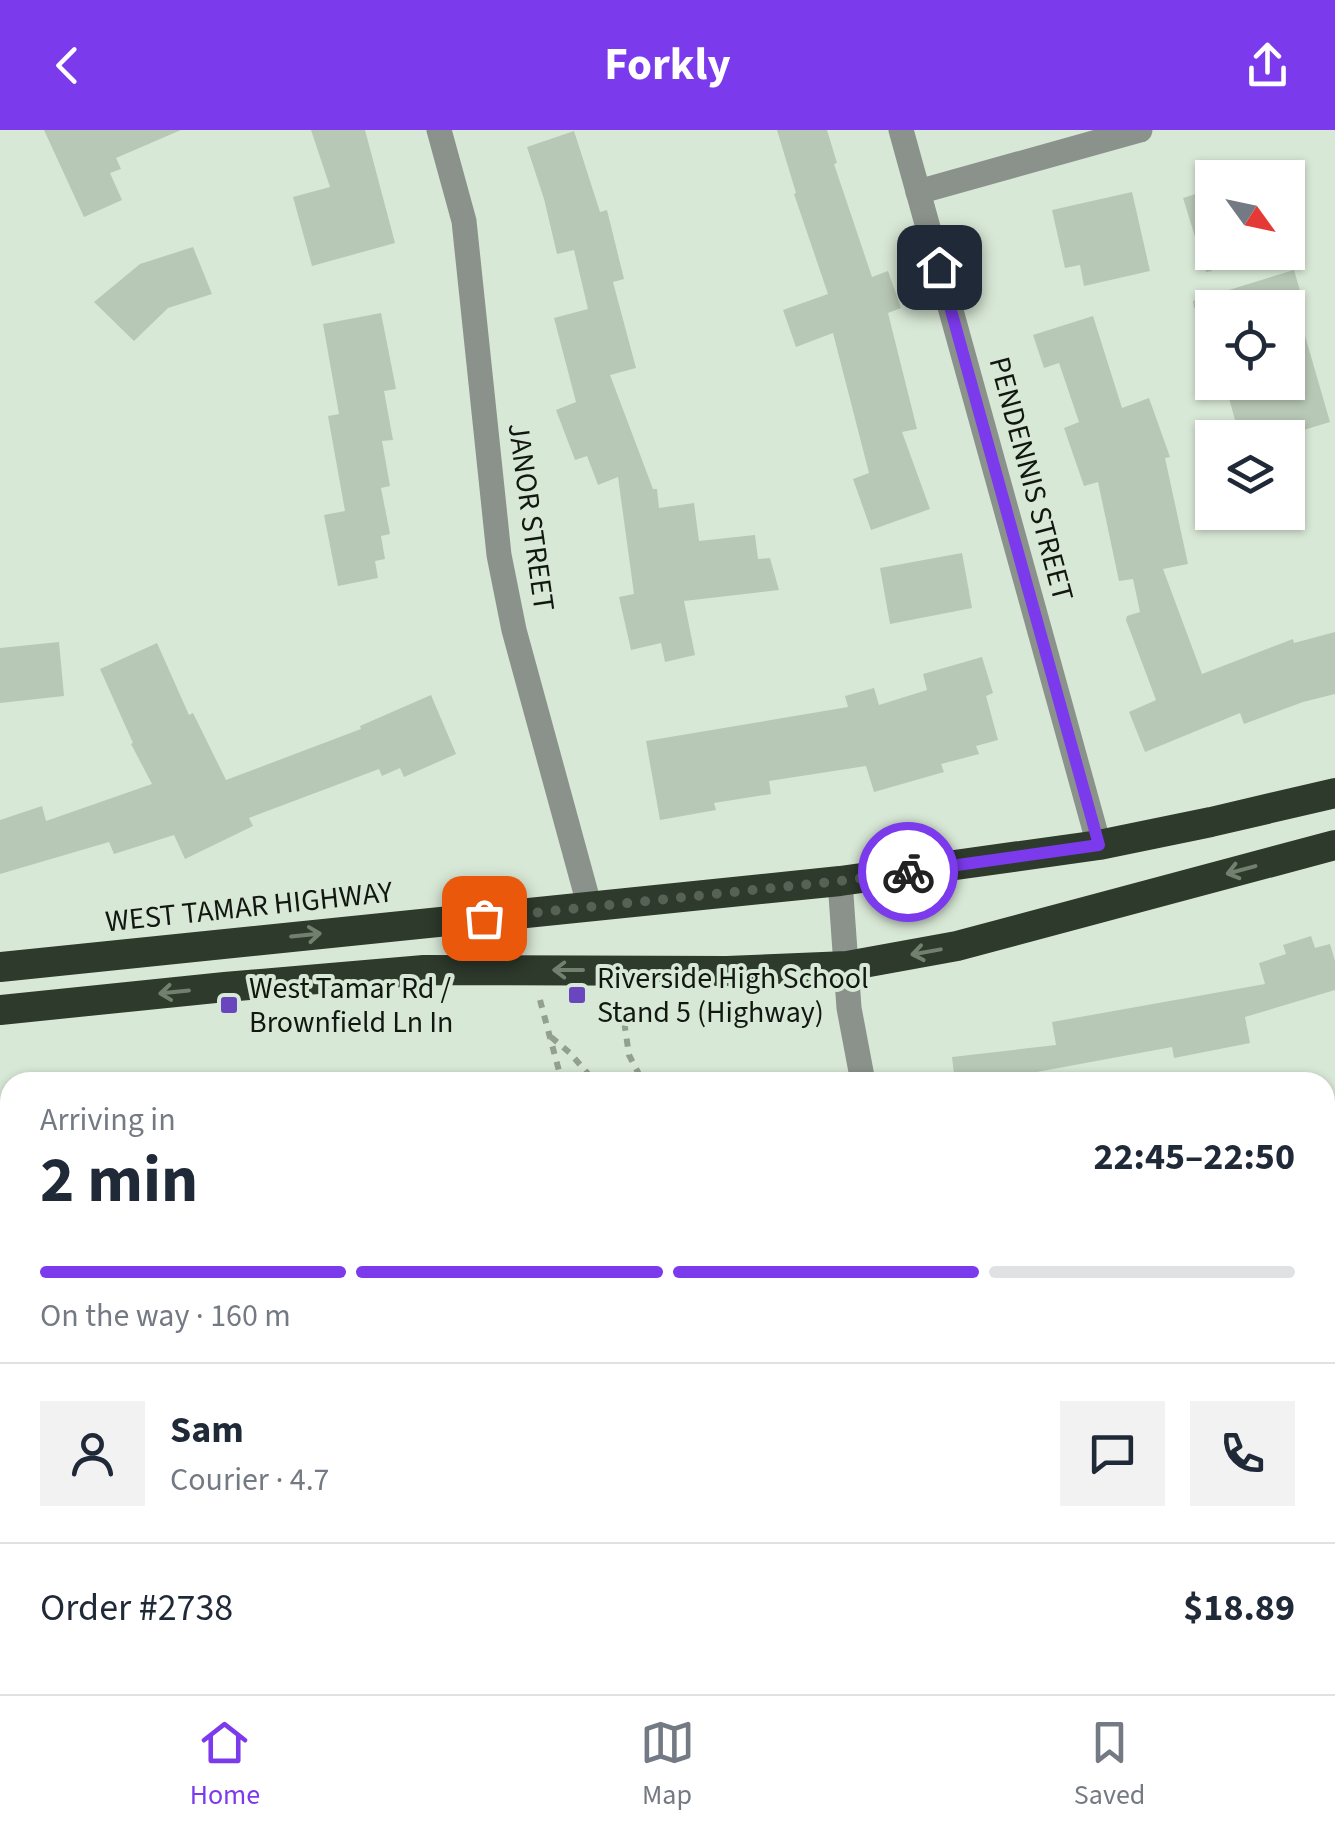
<!DOCTYPE html>
<html lang="en">
<head>
<meta charset="utf-8">
<style>
  body { margin:0; font-family:"Source Sans 3",sans-serif; background:#f2f2f3; color:#1f2937; height:100vh; display:flex; flex-direction:column; font-size:38px; white-space:nowrap }
  * { box-sizing:border-box; margin:0 }
  p { font-size:32px; color:#747a83 }
  .icon { flex:none; width:55px; height:55px; fill:none; stroke:currentColor; stroke-width:2; stroke-linecap:round; stroke-linejoin:round }
  .map { position:relative; flex:1; overflow:hidden }
  .details { position:absolute; left:0px; top:942px; width:1335px; height:622px; display:flex; flex-direction:column; background:#fff; border-radius:30px 30px 0 0; box-shadow:0 2px 8px #0004 }
  .details>* { flex:none }
  .needle { width:65px; rotate:123deg }
  .buttons { position:absolute; left:1195px; top:30px; display:grid; gap:20px }
  .buttons a { display:grid; place-items:center; width:110px; height:110px; border-radius:0px; background:#fff; box-shadow:0 2px 8px #0004; font-size:50px }
  .pin { position:absolute; display:grid; place-items:center; width:85px; height:85px; color:#fff; margin:-42px; border-radius:20px; box-shadow:0 5px 15px #0006 }
  .courier { position:absolute; display:grid; place-items:center; width:100px; height:100px; margin:-50px; border:8px solid #7c3aed; border-radius:50%; background:#fff; color:#222; box-shadow:0 2px 12px #0007 }
  .headline em { font-style:normal; font-weight:700 }
  .headline div { display:flex; flex-direction:column-reverse }
  .headline { display:flex; align-items:center; justify-content:space-between; height:170px; padding:0 40px }
  h1 { font-size:65px; font-weight:700; line-height:75px }
  .bar { display:grid; grid-template-columns:repeat(4,1fr); gap:15px 10px; align-content:center; height:120px; padding:0 40px }
  .bar i { height:12px; border-radius:8px; background:#e0e1e3 }
  .bar .current { background:#7c3aed }
  .bar p { grid-column:span 4 }
  .line { display:flex; align-items:center; gap:25px; padding:0 40px; border-top:2px solid #e0e1e3 }
  .line div { flex:1 }
  .round { display:grid; place-items:center; flex:none; width:105px; height:105px; border-radius:0px; background:#f2f2f3 }
  header { display:flex; justify-content:space-between; align-items:center; height:130px; padding:0 40px; background:#7c3aed; color:#fff; font-size:45px; font-weight:700 }
  .tabs { display:flex; justify-content:space-around; align-items:center; height:140px; border-top:2px solid #e0e1e3; background:#fff; font-size:28px; color:#747a83 }
  .tabs a { display:grid; justify-items:center; gap:5px }
  .tabs .current { color:#7c3aed }
  .map>svg:first-child { display:block }
</style>
</head>
<body>
<header><svg class="icon" aria-label="back" viewBox="0 0 24 24"><path d="M15 5l-7 7 7 7"/></svg>Forkly<svg class="icon" aria-label="share" viewBox="0 0 24 24"><path d="M12 15V3M7 8l5-5 5 5M5 13v7h14v-7"/></svg></header>
<div class="map">
<svg width="1335" height="1564" viewBox="0 0 1335 1564">
  <rect width="100%" height="100%" fill="#d8e8d6"/>
  <g fill="#bedeba">
    <polygon points="0,1222 3,1224 10,1245 10,1555 143,1555 135,1564 0,1564"/>
    <polygon points="1060,1555 1255,1555 1253,1564 1062,1564"/>
  </g>
  <g fill="none" stroke-linecap="round" stroke-linejoin="round">
    <g stroke="#8ab985" stroke-width="10">
      <polyline points="1325,1315 1335,1344"/>
      <polyline points="0,1350 10,1384"/>
    </g>
  </g>
  <g fill="#b8c8b6">
    <polygon points="44,0 181,0 116,28 121,39 110,43 122,70 84,87"/>
    <polygon points="311,0 365,0 395,113 312,136 293,67 330,57"/>
    <polygon points="777,0 827,0 837,33 834,34 872,147 888,141 901,178 888,183 917,299 902,302 930,379 871,400 853,349 869,343 833,203 796,217 783,180 828,164 794,64 796,63"/>
    <polygon points="574,1 600,82 607,80 624,149 613,152 636,238 610,245 653,359 657,359 659,378 694,373 699,411 755,405 758,429 770,428 779,460 684,471 695,525 665,532 661,513 631,520 619,467 634,464 618,347 598,355 587,326 575,330 556,280 576,272 554,188 588,179 574,120 557,124 544,69 527,17"/>
    <polygon points="1212,59 1212,141 1206,142 1183,68"/>
    <polygon points="1132,62 1150,141 1084,156 1080,135 1065,138 1052,80"/>
    <polygon points="193,117 212,164 168,178 134,211 94,172 140,134"/>
    <polygon points="1294,140 1305,178 1297,178 1330,292 1277,308 1240,308 1227,261 1256,252 1288,252 1288,178 1194,178 1193,171"/>
    <polygon points="381,183 396,259 384,261 393,310 382,311 390,356 381,358 390,404 381,406 385,429 375,431 378,448 338,456 324,385 345,381 328,286 339,284 323,194"/>
    <polygon points="1093,186 1122,278 1149,268 1170,327 1165,328 1188,434 1163,439 1202,544 1293,509 1294,513 1335,502 1335,564 1303,572 1244,594 1240,583 1145,622 1129,582 1156,570 1126,490 1127,486 1140,482 1133,449 1119,451 1098,352 1084,356 1064,298 1079,292 1059,233 1044,238 1033,205"/>
    <polygon points="962,423 972,478 890,494 880,438"/>
    <polygon points="59,512 64,566 0,573 0,518"/>
    <polygon points="157,513 189,585 193,583 226,650 361,599 360,596 431,565 456,624 404,647 400,638 382,646 379,639 249,688 253,696 185,729 174,705 114,724 109,712 0,744 0,690 42,676 46,691 152,654 131,614 133,613 100,539"/>
    <polygon points="982,527 993,563 986,566 998,610 976,616 979,624 941,634 944,642 874,662 866,636 769,651 771,664 714,673 716,680 660,690 646,611 848,577 845,566 874,558 879,575 927,560 923,544"/>
    <polygon points="1311,806 1315,818 1330,814 1335,831 1335,860 1245,887 1250,913 1174,928 1172,917 1026,944 1027,952 955,952 952,927 1056,915 1052,892 1265,854 1259,833 1286,824 1283,815"/>
  </g>
  <g fill="none" stroke-linecap="round" stroke-linejoin="round">
    <g stroke="#929f91" stroke-width="6" stroke-dasharray="8 8" stroke-linecap="butt">
      <polyline points="540,870 562,952"/>
      <polyline points="622,877 629,925 643,952"/>
      <polyline points="551,907 570,923 595,952"/>
      <polyline points="0,1168 10,1167"/>
      <polyline points="611,1564 619,1555"/>
      <polyline points="861,1564 869,1555"/>
    </g>
    <g stroke="#8b928b" stroke-width="25">
      <polyline points="439,0 464,91 499,425 514,500 590,778"/>
      <polyline points="901,0 1099,715"/>
      <polyline points="918,62 1140,0"/>
      <polyline points="840,751 849,878 863,952"/>
      <polyline points="1035,1555 1037,1564"/>
    </g>
    <g stroke="#2e3a2c" stroke-width="30">
      <polyline points="0,837 840,751 1099,715 1211,692 1335,663"/>
      <polyline points="0,880 225,857 424,840 727,841 847,836 957,816 1335,715"/>
    </g>
  </g>
  <defs><path id="oneway-shaft" d="M-6 0H5M1.5-3L5.5 0L1.5 3" fill="none" stroke-width="1.6" stroke-linecap="round" stroke-linejoin="round" transform="scale(2.5)"/></defs>
  <g stroke="#728070">
    <use href="#oneway-shaft" transform="translate(1241 740) rotate(165)"/>
    <use href="#oneway-shaft" transform="translate(306 805) rotate(-6)"/>
    <use href="#oneway-shaft" transform="translate(926 822) rotate(170)"/>
    <use href="#oneway-shaft" transform="translate(568 840) rotate(-180)"/>
    <use href="#oneway-shaft" transform="translate(174 862) rotate(174)"/>
  </g>
  <g fill="none" stroke-linecap="round" stroke-linejoin="round">
    <polyline stroke="#576156" stroke-width="10" stroke-dasharray="0 18" points="484,788 840,751 908,742"/>
    <polyline stroke="#7c3aed" stroke-width="12" points="908,742 1099,715 939,137"/>
  </g>
  <g fill="#6946be" stroke="#d8e8d6" stroke-width="4">
    <rect x="567" y="855" width="20" height="20" rx="5"/>
    <rect x="219" y="865" width="20" height="20" rx="5"/>
  </g>
  <g text-anchor="middle" dominant-baseline="central" stroke-width="8" stroke-linejoin="round" paint-order="stroke">
    <g font-size="30" fill="#121811" stroke="#d8e8d6">
      <text transform="translate(1031 349) rotate(75)">PENDENNIS STREET</text>
      <text transform="translate(531 387) rotate(82)">JANOR STREET</text>
      <text transform="translate(249 777) rotate(-6)">WEST TAMAR HIGHWAY</text>
    </g>
    <g font-size="30" fill="#121811" stroke="#d8e8d6" text-anchor="start">
      <text x="597" y="848">Riverside High School<tspan x="597" dy="34">Stand 5 (Highway)</tspan></text>
      <text x="249" y="858">West Tamar Rd /<tspan x="249" dy="34">Brownfield Ln In</tspan></text>
    </g>
  </g>
</svg>
<div class="buttons">
<a><svg class="needle" viewBox="-14 -14 28 28"><path d="M0-13l5 13h-10z" fill="#e53935"/><path d="M0 13l5-13h-10z" fill="#747a83"/></svg></a>
<a><svg class="icon" aria-label="locate" viewBox="0 0 24 24"><circle cx="12" cy="12" r="6"/><path d="M12 2v4M12 18v4M2 12h4M18 12h4"/></svg></a>
<a><svg class="icon" aria-label="layers" viewBox="0 0 24 24"><path d="M12 4l9 5-9 5-9-5zM3 14l9 5 9-5"/></svg></a>
</div>
<div class="pin" style="left:484px;top:788px;background:#ea580c"><svg class="icon" aria-label="bag" viewBox="0 0 24 24"><path d="M5 8h14l-1 12H6zM9 8a3 3 0 0 1 6 0"/></svg></div>
<div class="pin" style="left:939px;top:137px;background:#1f2937"><svg class="icon" aria-label="home" viewBox="0 0 24 24"><path d="M3 11l9-7 9 7M6 9v11h12V9"/></svg></div>
<div class="courier" style="left:908px;top:742px"><svg class="icon" aria-label="bike" viewBox="0 0 24 24"><circle cx="6" cy="16" r="4"/><circle cx="18" cy="16" r="4"/><path d="M6 16l4-8h5l3 8M10 8l3 8H6M13 5h3"/></svg></div>
<section class="details">
<div class="headline"><div><h1>2 min</h1><p>Arriving in</p></div><em>22:45–22:50</em></div>
<div class="bar"><i class="current"></i><i class="current"></i><i class="current"></i><i></i><p>On the way · 160 m</p></div>
<div class="line" style="height:180px"><a class="round"><svg class="icon" aria-label="person" viewBox="0 0 24 24"><circle cx="12" cy="8" r="4"/><path d="M4 21q1-7 8-7t8 7"/></svg></a><div><b>Sam</b><p>Courier · 4.7</p></div><a class="round"><svg class="icon" aria-label="chat" viewBox="0 0 24 24"><path d="M4 5h16v11H9l-5 4z"/></svg></a><a class="round"><svg class="icon" aria-label="phone" viewBox="0 0 24 24"><path d="M5 4h4l2 5-3 2q2 4 5 5l2-3 5 2v4C11 20 4 13 5 4z"/></svg></a></div>
<div class="line" style="height:130px"><div>Order #2738</div><b>$18.89</b></div>
</section>
</div>
<nav class="tabs">
<a class="current"><svg class="icon" aria-label="home" viewBox="0 0 24 24"><path d="M3 11l9-7 9 7M6 9v11h12V9"/></svg>Home</a>
<a><svg class="icon" aria-label="map" viewBox="0 0 24 24"><path d="M3 6l6-2 6 2 6-2v14l-6 2-6-2-6 2zM9 4v14M15 6v14"/></svg>Map</a>
<a><svg class="icon" aria-label="saved" viewBox="0 0 24 24"><path d="M7 4h10v16l-5-4-5 4z"/></svg>Saved</a>
</nav>
</body>
</html>
